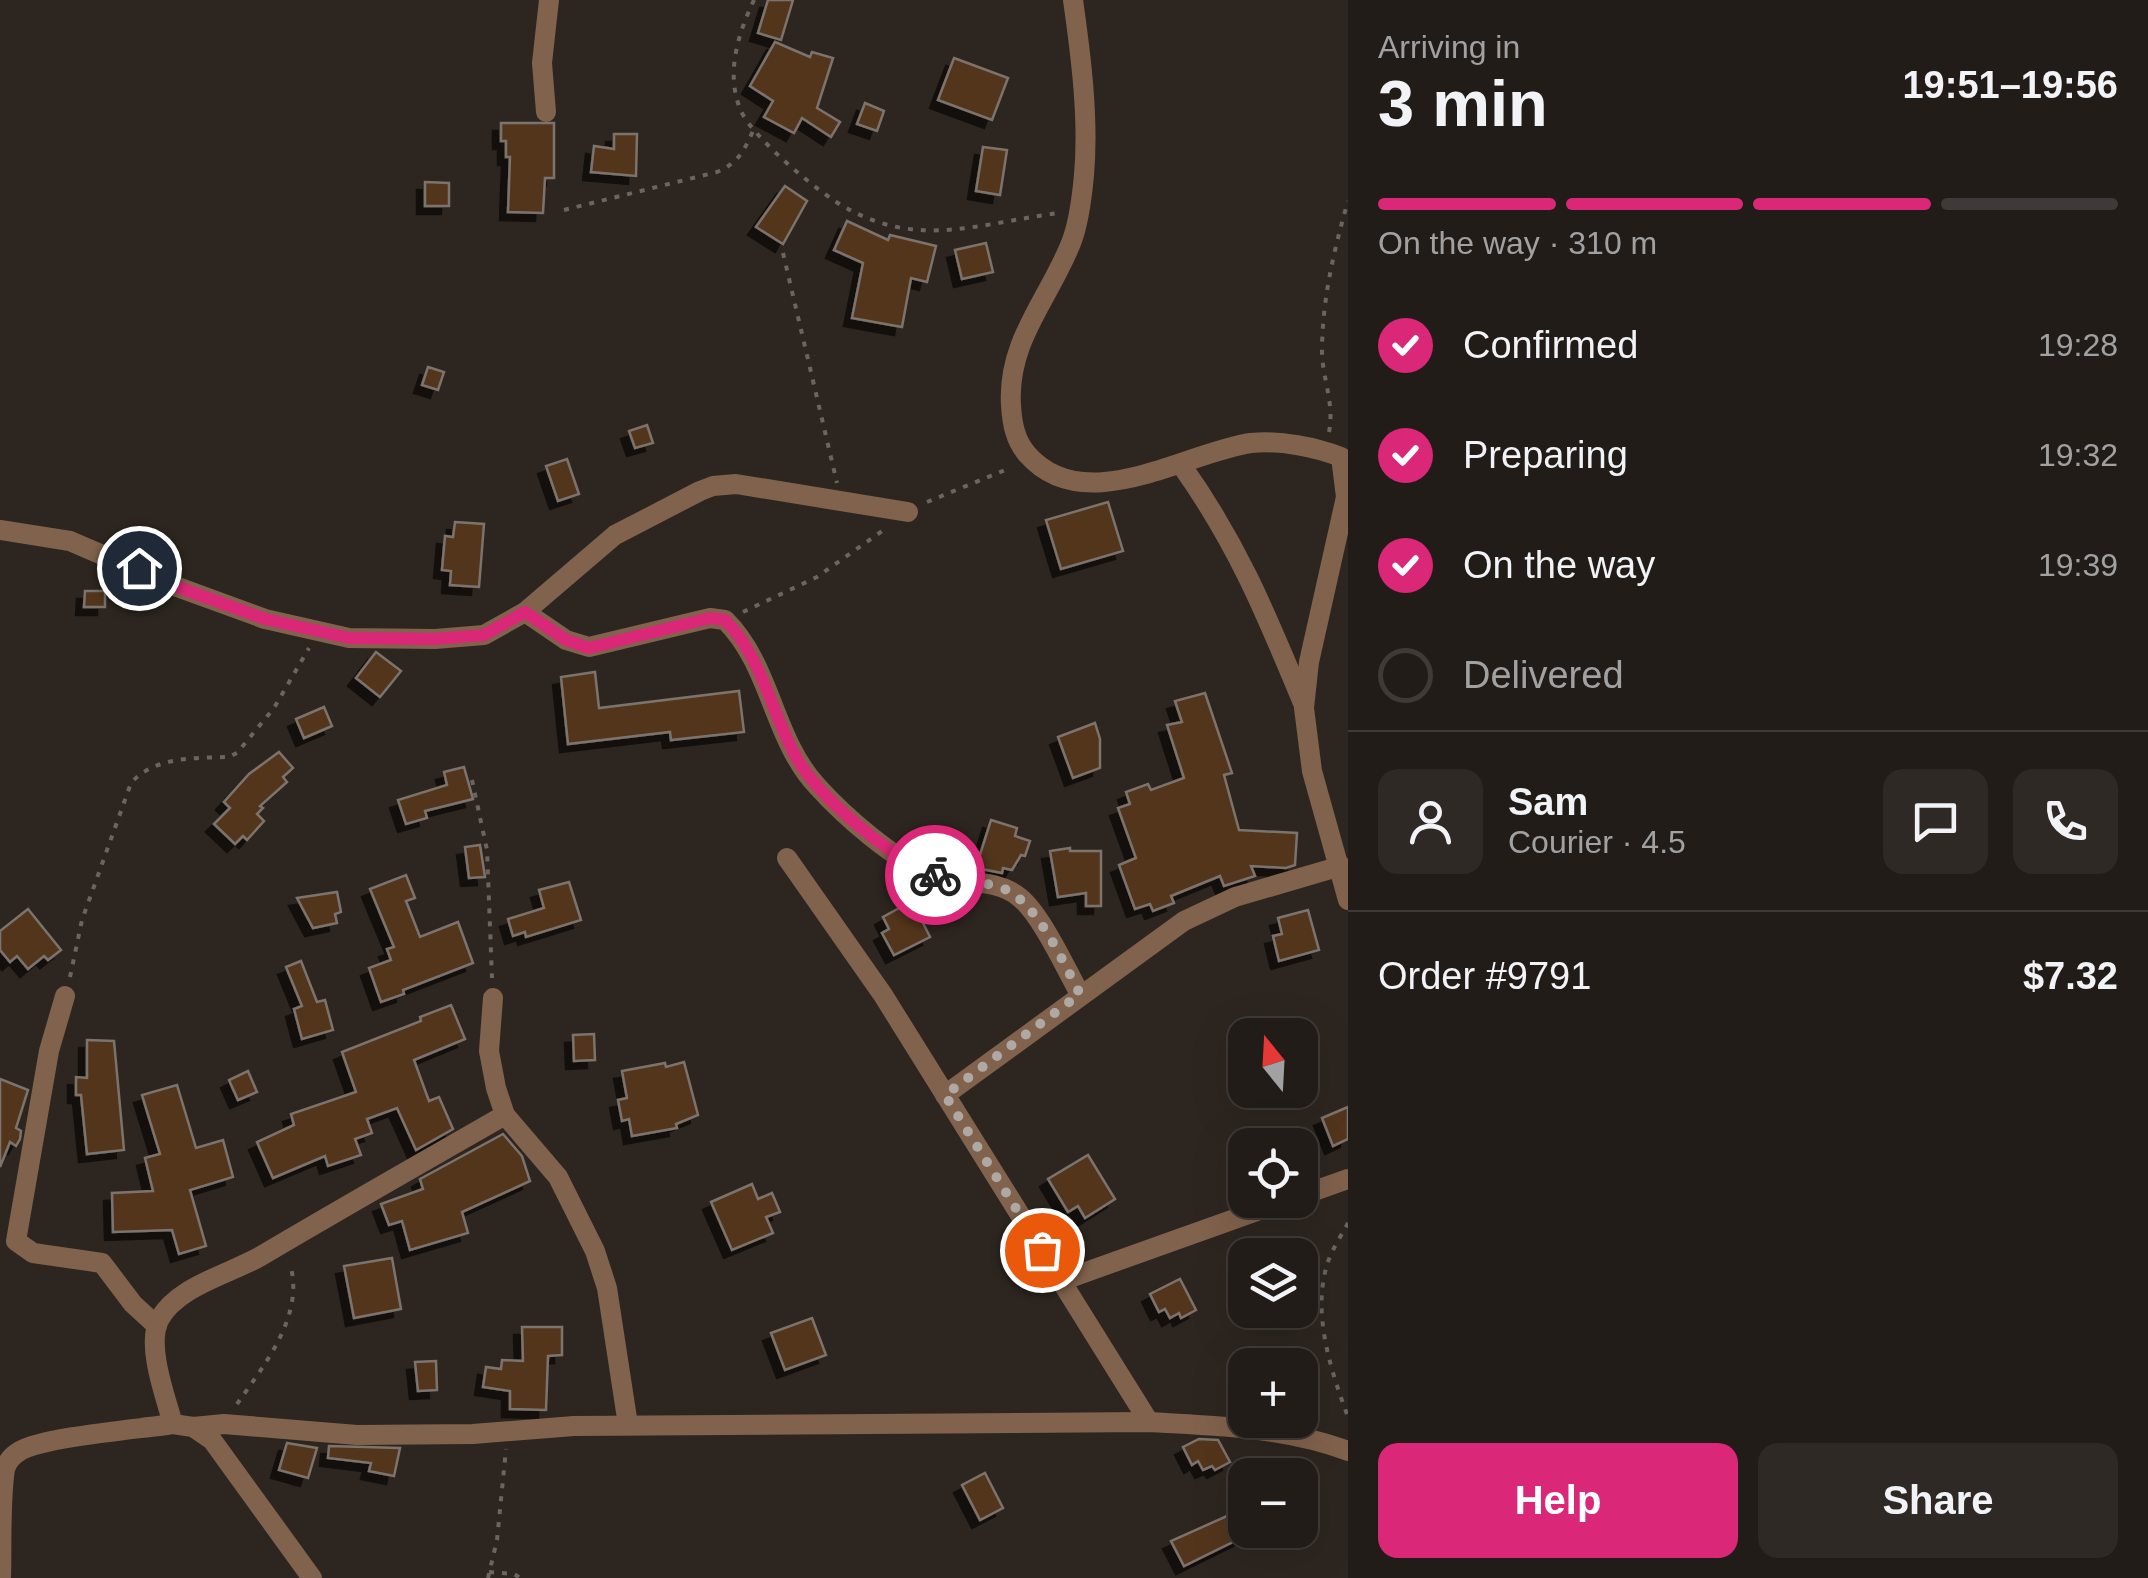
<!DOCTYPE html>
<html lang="en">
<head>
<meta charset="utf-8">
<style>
  body { margin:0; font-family:Arial,sans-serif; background:#2e2925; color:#f1f3f6; height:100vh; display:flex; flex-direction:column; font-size:38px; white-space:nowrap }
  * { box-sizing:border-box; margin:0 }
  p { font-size:32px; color:#a2a1a2 }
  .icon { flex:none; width:55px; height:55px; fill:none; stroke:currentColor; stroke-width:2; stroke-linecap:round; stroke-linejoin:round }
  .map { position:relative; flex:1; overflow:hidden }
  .drawer { display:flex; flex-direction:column; background:#221c18; width:800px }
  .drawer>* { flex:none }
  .needle { width:65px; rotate:342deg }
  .buttons { position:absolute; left:1228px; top:1018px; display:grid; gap:20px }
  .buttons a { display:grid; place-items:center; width:90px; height:90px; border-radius:20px; background:#221c18; box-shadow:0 10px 40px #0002,0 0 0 2px #3f3a37; font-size:50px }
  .pin { position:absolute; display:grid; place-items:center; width:85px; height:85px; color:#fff; margin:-42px; border:5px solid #fff; border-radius:50%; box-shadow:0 2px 10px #0007 }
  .courier { position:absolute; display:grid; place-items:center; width:100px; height:100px; margin:-50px; border:8px solid #db2777; border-radius:50%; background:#fff; color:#222; box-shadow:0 2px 12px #0007 }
  .head em { font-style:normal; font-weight:700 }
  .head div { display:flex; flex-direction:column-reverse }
  .head { display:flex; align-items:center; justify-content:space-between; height:170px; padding:0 30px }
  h1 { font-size:65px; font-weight:700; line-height:75px }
  .bar { display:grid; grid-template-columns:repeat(4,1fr); gap:15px 10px; align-content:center; height:120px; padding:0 30px }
  .bar i { height:12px; border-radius:8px; background:#3f3a37 }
  .bar .on { background:#db2777 }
  .bar p { grid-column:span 4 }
  .line { display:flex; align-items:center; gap:25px; padding:0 30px; border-top:2px solid #3f3a37 }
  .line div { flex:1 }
  .round { display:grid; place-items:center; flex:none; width:105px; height:105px; border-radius:20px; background:#2e2925 }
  ol { padding:0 30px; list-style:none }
  li { display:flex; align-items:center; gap:30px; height:110px }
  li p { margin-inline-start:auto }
  li .icon { padding:10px; border-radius:50%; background:#db2777; color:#fff; stroke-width:4 }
  li:last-child { color:#a2a1a2 }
  li i { width:55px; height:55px; border:5px solid #3f3a37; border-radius:50% }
  .action { display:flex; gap:20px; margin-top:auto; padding:20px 30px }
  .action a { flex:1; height:115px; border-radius:20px; background:#db2777; color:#fff; font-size:40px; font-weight:700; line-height:115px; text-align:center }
  .action a+a { background:#2e2925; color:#f1f3f6 }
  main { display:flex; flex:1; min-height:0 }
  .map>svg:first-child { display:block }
</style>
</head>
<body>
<main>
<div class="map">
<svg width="1348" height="1578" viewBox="0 0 1348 1578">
  <defs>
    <filter id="shadow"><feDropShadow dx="-8" dy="8" stdDeviation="0" flood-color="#0009"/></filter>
  </defs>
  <rect width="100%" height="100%" fill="#2d2620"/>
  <g fill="#52341d" stroke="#7c736d" stroke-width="2.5" filter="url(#shadow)">
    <polygon points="768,0 793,0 781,40 758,33"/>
    <polygon points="775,42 810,57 812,52 833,58 817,108 840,122 831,137 802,118 794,133 764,117 773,101 750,86"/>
    <polygon points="954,58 1008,78 992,120 938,100"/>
    <polygon points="865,103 884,111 877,131 857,124"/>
    <polygon points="501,123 554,123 554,178 545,178 543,213 508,212 510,157 506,157 506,141 501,141"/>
    <polygon points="614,134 637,134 636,176 591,172 594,146 614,149"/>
    <polygon points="983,147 1007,150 1000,195 976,191"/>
    <polygon points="425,182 449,183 449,206 425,206"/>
    <polygon points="785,186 807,201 783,244 756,227"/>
    <polygon points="847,221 888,240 890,235 936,246 927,282 911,278 902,327 852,318 863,263 834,250"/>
    <polygon points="986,243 993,272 962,279 955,250"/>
    <polygon points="428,367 444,372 438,390 422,385"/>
    <polygon points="647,425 653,443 635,448 629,431"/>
    <polygon points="567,459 579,494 558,501 546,466"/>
    <polygon points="1108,502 1123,551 1061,569 1046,520"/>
    <polygon points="455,522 484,524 479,587 450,585 451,571 442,570 445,536 453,537"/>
    <polygon points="85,591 105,591 105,607 84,607"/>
    <polygon points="376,652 401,671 380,697 356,678"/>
    <polygon points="595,672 599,708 739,691 744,732 671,740 670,732 568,744 561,677"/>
    <polygon points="1205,693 1232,773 1224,775 1239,830 1297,833 1295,865 1286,868 1251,866 1255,876 1224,886 1220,876 1171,896 1174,903 1153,911 1150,904 1135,909 1119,865 1136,858 1118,808 1130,804 1126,792 1148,784 1151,790 1184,778 1167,725 1182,722 1175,701"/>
    <polygon points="324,707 332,726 304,738 296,719"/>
    <polygon points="1095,723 1100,739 1100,768 1073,778 1058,737"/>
    <polygon points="279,752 293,768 283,777 287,782 260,806 263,808 257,814 264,821 247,840 243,836 235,844 214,824 230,808 224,802 249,774"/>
    <polygon points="464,767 473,799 425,811 427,818 406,824 398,800 447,785 444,772"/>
    <polygon points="991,820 1017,828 1015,836 1030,841 1025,856 1021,855 1012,870 1003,868 1002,873 955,864 967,848 979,858"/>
    <polygon points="480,845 485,877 469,878 465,847"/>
    <polygon points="1070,848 1070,851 1101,851 1101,906 1086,906 1086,893 1058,897 1050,851"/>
    <polygon points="406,875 415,898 406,901 420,937 458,922 473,963 403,990 404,994 381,1002 369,968 391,960 387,949 394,947 370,889"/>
    <polygon points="569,882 581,920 526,937 525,932 513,936 508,919 544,908 539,890"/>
    <polygon points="337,892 341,912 335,914 337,923 313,928 297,898"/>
    <polygon points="912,901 930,937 894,955 882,933 889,929 883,917"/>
    <polygon points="28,909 61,950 48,960 44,956 28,969 17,956 10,962 0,950 0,931"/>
    <polygon points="1308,910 1319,950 1279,961 1273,936 1282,934 1278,918"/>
    <polygon points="301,961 317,1002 325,1000 333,1030 302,1039 294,1009 302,1006 286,967"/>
    <polygon points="451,1005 465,1039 414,1060 429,1101 439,1097 453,1129 416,1150 397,1108 367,1119 372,1133 355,1139 361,1155 328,1166 325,1156 273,1178 257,1142 294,1125 291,1114 356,1092 342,1052 421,1021 420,1017"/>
    <polygon points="594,1034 595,1060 574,1061 573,1035"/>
    <polygon points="87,1040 114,1041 124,1150 87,1154 81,1095 76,1095 76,1077 87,1078"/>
    <polygon points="684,1062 698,1115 676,1124 677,1128 632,1136 629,1119 622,1121 618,1100 627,1098 622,1071 665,1063 666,1067"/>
    <polygon points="248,1071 257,1092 238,1100 229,1080"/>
    <polygon points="0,1079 28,1090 16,1128 21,1131 20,1139 16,1146 10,1142 0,1167"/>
    <polygon points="177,1085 196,1148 223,1140 233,1177 190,1190 206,1246 179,1254 172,1230 113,1232 112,1193 153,1191 145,1158 160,1154 142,1095"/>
    <polygon points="1348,1107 1348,1139 1333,1146 1322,1118"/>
    <polygon points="503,1134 522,1156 530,1181 462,1212 468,1233 410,1250 402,1221 389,1225 381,1204 423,1189 420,1179"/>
    <polygon points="1088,1155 1115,1199 1085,1218 1078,1206 1068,1212 1048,1179"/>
    <polygon points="752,1184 758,1199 772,1193 780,1212 766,1217 773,1233 732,1250 711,1202"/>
    <polygon points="392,1258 401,1309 354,1318 344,1266"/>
    <polygon points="1180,1279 1196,1310 1181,1318 1179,1313 1170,1318 1165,1309 1159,1312 1150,1294"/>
    <polygon points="812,1318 826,1355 785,1370 771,1333"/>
    <polygon points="522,1327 562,1327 562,1355 548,1356 546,1410 510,1409 510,1391 483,1387 486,1367 501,1369 502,1360 523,1361"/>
    <polygon points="436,1361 437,1390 418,1391 415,1362"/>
    <polygon points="1199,1439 1218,1440 1230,1462 1215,1470 1212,1466 1203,1470 1198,1461 1192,1465 1183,1447"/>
    <polygon points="287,1443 317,1448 308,1478 279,1470"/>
    <polygon points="329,1446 400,1448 394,1476 369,1471 371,1463 328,1458"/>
    <polygon points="985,1473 1003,1508 980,1520 962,1485"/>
    <polygon points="1245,1508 1245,1536 1184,1566 1171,1541"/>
  </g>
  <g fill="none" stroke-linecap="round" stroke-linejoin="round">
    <g stroke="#6b6560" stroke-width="4" stroke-dasharray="5 8" stroke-linecap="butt">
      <path d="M754 0C738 34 725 74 741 111 753 138 821 195 848 209 870 221 896 229 921 230 963 233 1016 218 1059 213"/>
      <path d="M564 210 717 172C738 163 744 151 753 131"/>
      <polyline points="783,253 837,483"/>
      <path d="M1329 432C1335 402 1321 376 1322 347 1323 296 1334 250 1348 201"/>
      <polyline points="927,502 1010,468"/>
      <polyline points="743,612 817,577 885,529"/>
      <polyline points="472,780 487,850 492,978"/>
      <path d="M70 977 82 920 131 783C155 756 196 758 229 757L237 753 274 708 309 648"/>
      <path d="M1348 1223C1341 1236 1331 1251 1327 1265 1312 1314 1331 1371 1348 1417"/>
      <path d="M237 1404C265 1364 305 1315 290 1264"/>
      <polyline points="489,1572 514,1574 520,1578"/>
      <polyline points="488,1578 497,1540 506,1449"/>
    </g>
    <g stroke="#81624c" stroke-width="20">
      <path d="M1073 0C1081 56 1089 119 1084 175 1082 197 1079 223 1071 243 1049 299 1007 341 1011 405 1012 423 1015 440 1027 454 1084 520 1186 452 1251 443 1280 440 1315 447 1341 457L1346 497 1309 662 1304 708 1312 771 1348 900"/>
      <polyline points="546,112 542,63 549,0"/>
      <path d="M1182 466C1238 545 1266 614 1303 703"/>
      <polyline points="0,530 70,541 172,585 265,619 349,638 435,639 484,635 525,612 615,535 700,491 713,486 736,484 908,512"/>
      <path d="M525 612 566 640 589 647 710 618 725 620C771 665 773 739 817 786 844 816 894 860 931 874 959 884 996 878 1019 897 1041 914 1066 969 1080 994"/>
      <polyline points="787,858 883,995 1149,1422"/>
      <polyline points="65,996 49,1051 16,1241 33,1253 102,1263 133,1304 157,1326"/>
      <polyline points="493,998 489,1051 496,1088 505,1115 558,1177 595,1251 607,1288 628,1425"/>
      <polyline points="945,1095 1184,921 1235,897 1341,866"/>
      <polyline points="1300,1196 1348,1179"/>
      <polyline points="1061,1281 1288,1200"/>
      <path d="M173 1424C166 1398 146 1346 159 1320 177 1286 230 1274 261 1256 342 1208 423 1162 505 1115"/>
      <path d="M193 1427 224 1424 357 1435 473 1434 574 1426 1149 1422C1215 1426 1286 1427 1348 1451"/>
      <path d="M1 1578C2 1544 0 1502 5 1469 7 1462 13 1455 20 1451 43 1437 140 1429 173 1424L193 1427 212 1440 312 1578"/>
    </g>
  </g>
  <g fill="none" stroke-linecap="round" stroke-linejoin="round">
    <path stroke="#afa9a5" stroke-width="10" stroke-dasharray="0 18" d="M935 875C956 880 978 881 999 887 1035 897 1063 962 1080 994L945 1095 1042 1250"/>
    <path stroke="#db2777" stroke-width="12" d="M139 568 172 585 265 619 349 638 435 639 484 635 525 612 566 640 589 648 710 618 725 620C762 657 771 712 796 757 819 798 891 858 935 875"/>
  </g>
</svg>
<div class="buttons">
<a><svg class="needle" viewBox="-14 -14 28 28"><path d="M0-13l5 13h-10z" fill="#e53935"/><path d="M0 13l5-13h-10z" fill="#a2a1a2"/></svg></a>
<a><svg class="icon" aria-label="locate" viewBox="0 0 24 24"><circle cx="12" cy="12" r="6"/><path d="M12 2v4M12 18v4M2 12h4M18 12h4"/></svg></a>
<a><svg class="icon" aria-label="layers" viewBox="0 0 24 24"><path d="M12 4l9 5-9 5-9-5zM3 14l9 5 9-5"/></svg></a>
<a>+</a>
<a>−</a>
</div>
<div class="pin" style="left:1042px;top:1250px;background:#ea580c"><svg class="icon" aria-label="bag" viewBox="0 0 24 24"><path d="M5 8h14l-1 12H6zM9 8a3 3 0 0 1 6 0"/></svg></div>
<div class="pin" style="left:139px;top:568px;background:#1f2937"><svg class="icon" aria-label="home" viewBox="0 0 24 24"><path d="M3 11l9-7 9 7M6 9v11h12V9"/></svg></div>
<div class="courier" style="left:935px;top:875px"><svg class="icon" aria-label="bike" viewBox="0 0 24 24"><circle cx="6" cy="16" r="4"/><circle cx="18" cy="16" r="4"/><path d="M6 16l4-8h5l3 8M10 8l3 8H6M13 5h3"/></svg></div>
</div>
<section class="drawer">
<div class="head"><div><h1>3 min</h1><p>Arriving in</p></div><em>19:51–19:56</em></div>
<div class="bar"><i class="on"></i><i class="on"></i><i class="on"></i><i></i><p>On the way · 310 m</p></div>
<ol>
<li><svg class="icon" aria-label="check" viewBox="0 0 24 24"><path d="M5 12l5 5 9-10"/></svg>Confirmed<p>19:28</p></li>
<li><svg class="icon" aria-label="check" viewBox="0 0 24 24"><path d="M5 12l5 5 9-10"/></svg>Preparing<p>19:32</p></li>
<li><svg class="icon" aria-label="check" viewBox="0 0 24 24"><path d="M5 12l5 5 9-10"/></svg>On the way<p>19:39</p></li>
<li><i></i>Delivered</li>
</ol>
<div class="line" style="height:180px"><a class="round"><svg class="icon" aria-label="person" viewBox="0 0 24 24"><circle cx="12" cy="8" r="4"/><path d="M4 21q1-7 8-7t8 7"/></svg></a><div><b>Sam</b><p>Courier · 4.5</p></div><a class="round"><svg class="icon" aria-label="chat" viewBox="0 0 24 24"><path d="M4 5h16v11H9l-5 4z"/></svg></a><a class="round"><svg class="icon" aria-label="phone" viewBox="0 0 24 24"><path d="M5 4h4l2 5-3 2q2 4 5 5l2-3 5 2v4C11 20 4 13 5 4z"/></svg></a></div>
<div class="line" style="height:130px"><div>Order #9791</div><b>$7.32</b></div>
<div class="action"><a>Help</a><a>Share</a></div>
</section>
</main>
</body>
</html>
